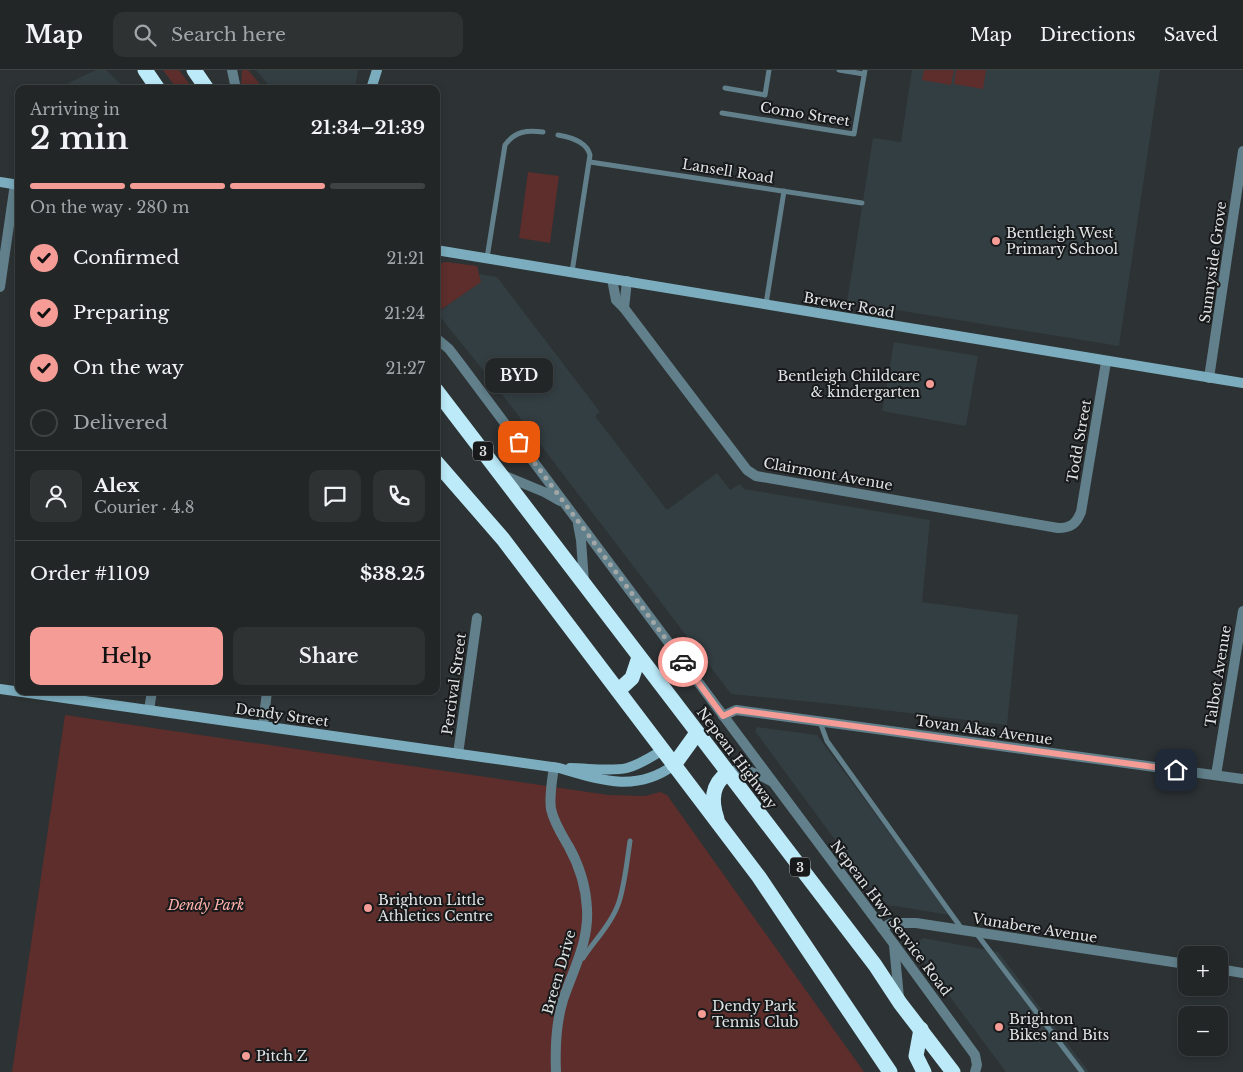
<!DOCTYPE html>
<html lang="en">
<head>
<meta charset="utf-8">
<style>
  body { margin:0; font-family:"Libre Baskerville",serif; background:#2e3233; color:#f1f3f6; height:100vh; display:flex; flex-direction:column; font-size:19px; white-space:nowrap }
  * { box-sizing:border-box; margin:0 }
  p { font-size:16px; color:#a2a5a7 }
  .icon { flex:none; width:28px; height:28px; fill:none; stroke:currentColor; stroke-width:2; stroke-linecap:round; stroke-linejoin:round }
  .map { position:relative; flex:1; overflow:hidden }
  .panel { position:absolute; left:15px; top:15px; width:425px; height:610px; display:flex; flex-direction:column; background:#222627; border-radius:10px; box-shadow:0 2px 8px #0003,0 0 0 1px #3f4344 }
  .panel>* { flex:none }
  .tools { position:absolute; left:1178px; top:876px; display:grid; gap:10px }
  .tools a { display:grid; place-items:center; width:50px; height:50px; border-radius:10px; background:#222627; box-shadow:0 2px 8px #0003,0 0 0 1px #3f4344; font-size:25px }
  .pin { position:absolute; display:grid; place-items:center; width:42px; height:42px; color:#fff; margin:-21px; border-radius:10px; box-shadow:0 2px 8px #0006 }
  .courier { position:absolute; display:grid; place-items:center; width:50px; height:50px; margin:-25px; border:4px solid #f59c96; border-radius:50%; background:#fff; color:#222; box-shadow:0 1px 6px #0007 }
  .bubble { position:absolute; height:35px; border-radius:10px; background:#222627; box-shadow:0 2px 8px #0003,0 0 0 1px #3f4344; font-size:16px; font-weight:600; line-height:35px; text-align:center }
  .headline em { font-style:normal; font-weight:600 }
  .headline div { display:flex; flex-direction:column-reverse }
  .headline { display:flex; align-items:center; justify-content:space-between; height:85px; padding:0 15px }
  h1 { font-size:32px; font-weight:600; line-height:38px }
  .bar { display:grid; grid-template-columns:repeat(4,1fr); gap:8px 5px; align-content:center; height:60px; padding:0 15px }
  .bar i { height:6px; border-radius:4px; background:#3f4344 }
  .bar .selected { background:#f59c96 }
  .bar p { grid-column:span 4 }
  .line { display:flex; align-items:center; gap:12px; padding:0 15px; border-top:1px solid #3f4344 }
  .line div { flex:1 }
  .round { display:grid; place-items:center; flex:none; width:52px; height:52px; border-radius:10px; background:#2e3233 }
  ol { padding:0 15px; list-style:none }
  li { display:flex; align-items:center; gap:15px; height:55px }
  li p { margin-inline-start:auto }
  li .icon { padding:5px; border-radius:50%; background:#f59c96; color:#111; stroke-width:4 }
  li:last-child { color:#a2a5a7 }
  li i { width:28px; height:28px; border:2px solid #3f4344; border-radius:50% }
  .action { display:flex; gap:10px; margin-top:auto; padding:10px 15px }
  .action a { flex:1; height:58px; border-radius:10px; background:#f59c96; color:#111; font-size:20px; font-weight:600; line-height:58px; text-align:center }
  .action a+a { background:#2e3233; color:#f1f3f6 }
  header { display:flex; align-items:center; gap:30px; box-sizing:border-box; height:70px; padding:0 25px; background:#222627; border-bottom:1px solid #3f4344 }
  header strong { font-size:24px }
  nav { display:flex; gap:28px; margin-inline-start:auto; font-size:18px }
  .search { width:350px; height:45px; background:#2e3233; display:flex; align-items:center; gap:12px; box-sizing:border-box; padding:0 18px; border-radius:10px; color:#a2a5a7; font-size:19px }
  .map>svg:first-child { display:block }
</style>
</head>
<body>
<header>
<strong>Map</strong>
<div class="search"><svg class="icon" aria-label="search" viewBox="0 0 24 24"><circle cx="10" cy="10" r="6"/><path d="M15 15l6 6"/></svg>Search here</div>
<nav><a>Map</a><a>Directions</a><a>Saved</a></nav>
</header>
<div class="map">
<svg width="1243" height="1002" viewBox="0 0 1243 1002">
  <rect width="100%" height="100%" fill="#2d3234"/>
  <g fill="#333e42">
    <polygon points="96,0 106,0 126,19 67,19 68,13"/>
    <polygon points="256,0 358,0 355,19 272,19"/>
    <polygon points="912,0 1160,0 1119,276 847,232 873,68 901,72"/>
    <polygon points="479,204 497,207 600,342 595,346 667,440 717,403 730,420 740,414 744,419 930,450 922,532 1018,545 1007,655 842,635 731,624 491,310 437,243 480,212"/>
    <polygon points="894,272 978,286 966,356 882,341"/>
    <polygon points="757,657 817,665 950,845 882,834 755,661"/>
    <polygon points="923,868 998,882 1089,1002 1006,1002 912,876"/>
  </g>
  <g fill="#5d2e2b">
    <polygon points="163,0 179,0 193,19 177,19"/>
    <polygon points="242,0 248,0 264,19 241,19"/>
    <polygon points="924,0 954,0 951,15 922,10"/>
    <polygon points="956,0 986,0 983,19 954,14"/>
    <polygon points="528,102 559,106 550,173 519,168"/>
    <polygon points="446,192 477,196 481,212 436,243 436,194"/>
    <polygon points="65,645 608,725 645,726 660,722 667,725 864,1002 12,1002"/>
  </g>
  <g fill="none" stroke-linecap="round" stroke-linejoin="round">
    <g stroke="#61808b" stroke-width="5">
      <polyline points="839,0 864,4"/>
      <polyline points="725,18 765,25 769,0"/>
      <polyline points="722,43 854,64 865,0"/>
      <path d="M558 65C570 67 587 72 590 85L572 202"/>
      <polyline points="590,92 862,133"/>
      <path d="M487 188 505 75C515 61 527 60 543 62"/>
      <polyline points="766,234 784,121"/>
      <polyline points="820,652 827,671 962,859"/>
      <polyline points="976,863 1082,1002"/>
      <path d="M583 888C595 870 612 853 619 832 625 813 627 791 630 771"/>
    </g>
    <g stroke="#61808b" stroke-width="10">
      <polyline points="232,0 236,19"/>
      <path d="M612 209 616 230 624 238 747 400 756 406 1058 458C1071 458 1076 454 1081 442L1106 292"/>
      <polyline points="0,217 15,114"/>
      <polyline points="624,238 627,211"/>
      <polyline points="436,268 449,279 459,292 894,874 975,985 977,995 975,1002"/>
      <polyline points="1209,308 1243,81"/>
      <polyline points="503,405 544,422 560,431"/>
      <polyline points="578,454 581,470 584,512"/>
      <polyline points="149,640 152,621"/>
      <polyline points="723,646 736,640 1243,709"/>
      <polyline points="263,656 267,621"/>
      <polyline points="458,684 477,548"/>
      <path d="M554 697C552 711 549 726 551 739 554 753 562 765 569 777 580 797 586 816 587 839 589 872 573 900 563 930 556 953 555 979 556 1002"/>
      <path d="M728 703C743 695 757 704 771 711"/>
      <polyline points="1216,705 1243,541"/>
      <polyline points="882,858 891,853 916,853 1186,894"/>
      <polyline points="894,875 899,928"/>
      <polyline points="1219,899 1243,903"/>
    </g>
    <g stroke="#7badbe" stroke-width="10">
      <polyline points="371,19 377,0"/>
      <polyline points="0,112 19,115"/>
      <polyline points="436,180 1243,313"/>
      <path d="M0 619 559 698C600 710 636 723 674 695"/>
      <path d="M570 698C588 698 610 702 627 698 639 695 651 687 663 680"/>
    </g>
    <g stroke="#bceaf9" stroke-width="15">
      <polyline points="145,0 158,19"/>
      <polyline points="194,0 207,19"/>
      <polyline points="436,320 875,895 900,933 953,1002"/>
      <polyline points="436,392 503,469 759,807 890,1002"/>
      <polyline points="619,620 632,608 639,587"/>
      <polyline points="674,695 697,663"/>
      <path d="M717 749C711 732 711 714 728 703"/>
      <polyline points="921,959 916,986 924,1002"/>
    </g>
  </g>
  <g fill="none" stroke-linecap="round" stroke-linejoin="round">
    <polyline stroke="#a1a6a7" stroke-width="5" stroke-dasharray="0 9" points="519,372 683,592"/>
    <polyline stroke="#f59c96" stroke-width="6" points="683,592 723,646 736,640 1176,700"/>
  </g>
  <g fill="#f59c96" stroke="#17191a" stroke-width="2">
    <circle cx="996" cy="171" r="5"/>
    <circle cx="930" cy="314" r="5"/>
    <circle cx="368" cy="838" r="5"/>
    <circle cx="702" cy="944" r="5"/>
    <circle cx="999" cy="957" r="5"/>
    <circle cx="246" cy="986" r="5"/>
  </g>
  <g text-anchor="middle" dominant-baseline="central" stroke-width="4" stroke-linejoin="round" paint-order="stroke">
    <g fill="#17191a" stroke="#a4a7a8" stroke-width="1">
      <rect x="473" y="371.5" width="20" height="19" rx="4"/>
      <rect x="790" y="787.5" width="20" height="19" rx="4"/>
    </g>
    <g font-size="12" font-weight="bold" fill="#e0e4e5">
      <text x="483" y="381">3</text>
      <text x="800" y="797">3</text>
    </g>
    <g font-size="14" fill="#e0e4e5" stroke="#17191a">
      <text transform="translate(805 44) rotate(9)">Como Street</text>
      <text transform="translate(728 101) rotate(9)">Lansell Road</text>
      <text transform="translate(1213 192) rotate(-82)">Sunnyside Grove</text>
      <text transform="translate(849 235) rotate(10)">Brewer Road</text>
      <text transform="translate(1079 371) rotate(-80)">Todd Street</text>
      <text transform="translate(828 404) rotate(10)">Clairmont Avenue</text>
      <text transform="translate(1218 606) rotate(-81)">Talbot Avenue</text>
      <text transform="translate(454 614) rotate(-82)">Percival Street</text>
      <text transform="translate(282 645) rotate(8)">Dendy Street</text>
      <text transform="translate(984 660) rotate(8)">Tovan Akas Avenue</text>
      <text transform="translate(737 688) rotate(53)">Nepean Highway</text>
      <text transform="translate(891 848) rotate(53)">Nepean Hwy Service Road</text>
      <text transform="translate(1035 858) rotate(9)">Vunabere Avenue</text>
      <text transform="translate(559 902) rotate(-74)">Breen Drive</text>
    </g>
    <g font-size="14" fill="#e0e4e5" stroke="#17191a" text-anchor="start">
      <text x="1006" y="163">Bentleigh West<tspan x="1006" dy="16">Primary School</tspan></text>
      <text x="920" y="306" text-anchor="end">Bentleigh Childcare<tspan x="920" dy="16">&amp; kindergarten</tspan></text>
      <text x="378" y="830">Brighton Little<tspan x="378" dy="16">Athletics Centre</tspan></text>
      <text x="712" y="936">Dendy Park<tspan x="712" dy="16">Tennis Club</tspan></text>
      <text x="1009" y="949">Brighton<tspan x="1009" dy="16">Bikes and Bits</tspan></text>
      <text x="256" y="986">Pitch Z</text>
    </g>
    <g font-size="14" font-style="italic" fill="#ffb0aa" stroke="#17191a">
      <text x="206" y="835">Dendy Park</text>
    </g>
  </g>
</svg>
<div class="tools">
<a>+</a>
<a>−</a>
</div>
<div class="pin" style="left:519px;top:372px;background:#ea580c"><svg class="icon" aria-label="bag" viewBox="0 0 24 24"><path d="M5 8h14l-1 12H6zM9 8a3 3 0 0 1 6 0"/></svg></div>
<div class="pin" style="left:1176px;top:700px;background:#1f2937"><svg class="icon" aria-label="home" viewBox="0 0 24 24"><path d="M3 11l9-7 9 7M6 9v11h12V9"/></svg></div>
<div class="courier" style="left:683px;top:592px"><svg class="icon" aria-label="car" viewBox="0 0 24 24"><path d="M5 17H2v-5l4-1 3-4h7l3 4 3 1v5h-3M9 17h6M6 11h13"/><circle cx="7" cy="17" r="2"/><circle cx="17" cy="17" r="2"/></svg></div>
<div class="bubble" style="left:485px;top:288px;width:68px">BYD</div>
<section class="panel">
<div class="headline"><div><h1>2 min</h1><p>Arriving in</p></div><em>21:34–21:39</em></div>
<div class="bar"><i class="selected"></i><i class="selected"></i><i class="selected"></i><i></i><p>On the way · 280 m</p></div>
<ol>
<li><svg class="icon" aria-label="check" viewBox="0 0 24 24"><path d="M5 12l5 5 9-10"/></svg>Confirmed<p>21:21</p></li>
<li><svg class="icon" aria-label="check" viewBox="0 0 24 24"><path d="M5 12l5 5 9-10"/></svg>Preparing<p>21:24</p></li>
<li><svg class="icon" aria-label="check" viewBox="0 0 24 24"><path d="M5 12l5 5 9-10"/></svg>On the way<p>21:27</p></li>
<li><i></i>Delivered</li>
</ol>
<div class="line" style="height:90px"><a class="round"><svg class="icon" aria-label="person" viewBox="0 0 24 24"><circle cx="12" cy="8" r="4"/><path d="M4 21q1-7 8-7t8 7"/></svg></a><div><b>Alex</b><p>Courier · 4.8</p></div><a class="round"><svg class="icon" aria-label="chat" viewBox="0 0 24 24"><path d="M4 5h16v11H9l-5 4z"/></svg></a><a class="round"><svg class="icon" aria-label="phone" viewBox="0 0 24 24"><path d="M5 4h4l2 5-3 2q2 4 5 5l2-3 5 2v4C11 20 4 13 5 4z"/></svg></a></div>
<div class="line" style="height:65px"><div>Order #1109</div><b>$38.25</b></div>
<div class="action"><a>Help</a><a>Share</a></div>
</section>
</div>
</body>
</html>
